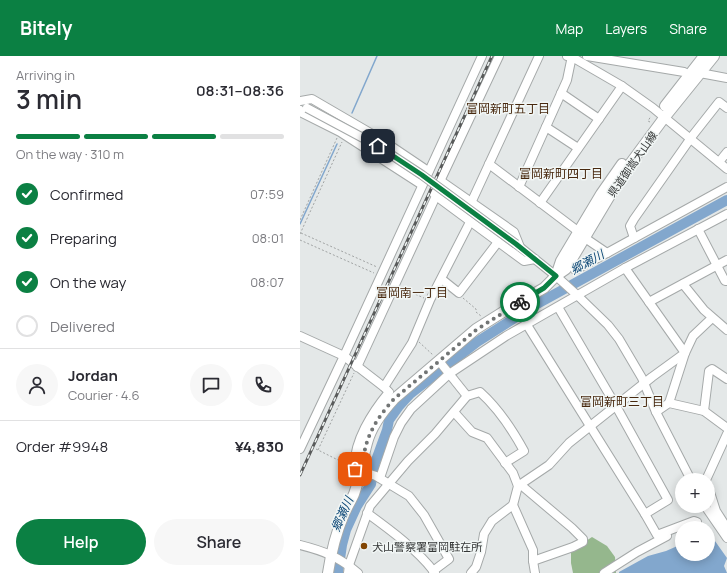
<!DOCTYPE html>
<html lang="en">
<head>
<meta charset="utf-8">
<style>
  body { margin:0; font-family:Manrope,"Noto Sans JP",sans-serif; background:#f7f7f7; color:#2b2b33; height:100vh; display:flex; flex-direction:column; font-size:15px; white-space:nowrap }
  * { box-sizing:border-box; margin:0 }
  p { font-size:13px; color:#7c7c81 }
  .icon { flex:none; width:22px; height:22px; fill:none; stroke:currentColor; stroke-width:2; stroke-linecap:round; stroke-linejoin:round }
  .map { position:relative; flex:1; overflow:hidden }
  .side { display:flex; flex-direction:column; background:#fff; width:300px }
  .side>* { flex:none }
  .tools { position:absolute; left:375px; top:417px; display:grid; gap:8px }
  .tools a { display:grid; place-items:center; width:40px; height:40px; border-radius:50%; background:#fff; box-shadow:0 2px 10px #0003; font-size:20px }
  .pin { position:absolute; display:grid; place-items:center; width:34px; height:34px; color:#fff; margin:-17px; border-radius:8px; box-shadow:0 2px 6px #0006 }
  .courier { position:absolute; display:grid; place-items:center; width:40px; height:40px; margin:-20px; border:3px solid #0b8043; border-radius:50%; background:#fff; color:#222; box-shadow:0 1px 5px #0007 }
  .summary em { font-style:normal; font-weight:600 }
  .summary div { display:flex; flex-direction:column-reverse }
  .summary { display:flex; align-items:center; justify-content:space-between; height:68px; padding:0 16px }
  h1 { font-size:26px; font-weight:600; line-height:30px }
  .bar { display:grid; grid-template-columns:repeat(4,1fr); gap:6px 4px; align-content:center; height:48px; padding:0 16px }
  .bar i { height:5px; border-radius:3px; background:#e1e1e2 }
  .bar .on { background:#0b8043 }
  .bar p { grid-column:span 4 }
  .line { display:flex; align-items:center; gap:10px; padding:0 16px; border-top:1px solid #e1e1e2 }
  .line div { flex:1 }
  .round { display:grid; place-items:center; flex:none; width:42px; height:42px; border-radius:21px; background:#f7f7f7 }
  ol { padding:0 16px; list-style:none }
  li { display:flex; align-items:center; gap:12px; height:44px }
  li p { margin-inline-start:auto }
  li .icon { padding:4px; border-radius:50%; background:#0b8043; color:#fff; stroke-width:4 }
  li:last-child { color:#7c7c81 }
  li i { width:22px; height:22px; border:2px solid #e1e1e2; border-radius:50% }
  .cta { display:flex; gap:8px; margin-top:auto; padding:8px 16px }
  .cta a { flex:1; height:46px; border-radius:24px; background:#0b8043; color:#fff; font-size:16px; font-weight:600; line-height:46px; text-align:center }
  .cta a+a { background:#f7f7f7; color:#2b2b33 }
  header { display:flex; align-items:center; gap:24px; box-sizing:border-box; height:56px; padding:0 20px; background:#0b8043; color:#fff }
  header strong { font-size:19px }
  nav { display:flex; gap:22px; margin-inline-start:auto; font-size:14px }
  main { display:flex; flex:1; min-height:0 }
  .map>svg:first-child { display:block }
</style>
</head>
<body>
<header>
<strong>Bitely</strong>
<nav><a>Map</a><a>Layers</a><a>Share</a></nav>
</header>
<main>
<section class="side">
<div class="summary"><div><h1>3 min</h1><p>Arriving in</p></div><em>08:31–08:36</em></div>
<div class="bar"><i class="on"></i><i class="on"></i><i class="on"></i><i></i><p>On the way · 310 m</p></div>
<ol>
<li><svg class="icon" aria-label="check" viewBox="0 0 24 24"><path d="M5 12l5 5 9-10"/></svg>Confirmed<p>07:59</p></li>
<li><svg class="icon" aria-label="check" viewBox="0 0 24 24"><path d="M5 12l5 5 9-10"/></svg>Preparing<p>08:01</p></li>
<li><svg class="icon" aria-label="check" viewBox="0 0 24 24"><path d="M5 12l5 5 9-10"/></svg>On the way<p>08:07</p></li>
<li><i></i>Delivered</li>
</ol>
<div class="line" style="height:72px"><a class="round"><svg class="icon" aria-label="person" viewBox="0 0 24 24"><circle cx="12" cy="8" r="4"/><path d="M4 21q1-7 8-7t8 7"/></svg></a><div><b>Jordan</b><p>Courier · 4.6</p></div><a class="round"><svg class="icon" aria-label="chat" viewBox="0 0 24 24"><path d="M4 5h16v11H9l-5 4z"/></svg></a><a class="round"><svg class="icon" aria-label="phone" viewBox="0 0 24 24"><path d="M5 4h4l2 5-3 2q2 4 5 5l2-3 5 2v4C11 20 4 13 5 4z"/></svg></a></div>
<div class="line" style="height:52px"><div>Order #9948</div><b>¥4,830</b></div>
<div class="cta"><a>Help</a><a>Share</a></div>
</section>
<div class="map">
<svg width="427" height="517" viewBox="0 0 427 517">
  <rect width="100%" height="100%" fill="#e4e8e8"/>
  <polygon fill="#95b78d" points="292,481 307,490 315,501 316,517 273,517 271,507 271,495"/>
  <polygon fill="#82a7cd" points="408,478 410,478 427,502 424,510 427,517 319,517 319,516 348,500 366,495 382,488 382,498 408,498"/>
  <g fill="none" stroke-linecap="round" stroke-linejoin="round">
    <g stroke="#82a7cd" stroke-width="1.5">
      <polyline points="52,57 77,0"/>
      <polyline points="0,168 37,88"/>
    </g>
    <polyline stroke="#82a7cd" stroke-width="10" points="38,517 42,489 46,474 57,450 71,428 75,407 87,374 89,364 99,350 110,338 177,286 235,249 427,144"/>
    <defs>
      <g id="minor">
        <polyline points="267,0 272,1 322,30 353,52 427,113"/>
        <polyline points="287,0 384,16 389,19"/>
        <polyline points="400,17 427,22"/>
        <polyline points="261,37 299,63"/>
        <polyline points="0,45 12,43 79,82 128,115"/>
        <polyline points="0,54 2,57 40,76 122,129"/>
        <polyline points="246,71 278,92"/>
        <polyline points="419,106 427,96"/>
        <polyline points="189,108 279,176"/>
        <polyline points="141,125 214,176 220,191"/>
        <polyline points="219,131 267,24 272,0"/>
        <polyline points="136,140 224,205 235,203"/>
        <polyline points="171,147 239,0"/>
        <polyline points="240,147 322,30"/>
        <polyline points="398,173 425,225 427,225"/>
        <polyline points="285,182 307,197 427,131"/>
        <polyline points="334,182 330,170 334,163 393,79 419,46 427,52"/>
        <polyline points="216,188 256,220 277,239 308,269 319,283 342,322 356,356 391,424"/>
        <polyline points="275,214 307,197"/>
        <polyline points="144,225 159,237 198,186"/>
        <polyline points="383,228 404,254 427,274"/>
        <polyline points="349,246 427,204"/>
        <polyline points="258,251 316,350 368,444 345,458 357,479 394,465 397,466"/>
        <polyline points="227,269 345,458"/>
        <polyline points="0,280 44,300 84,331 87,334"/>
        <polyline points="139,305 167,340"/>
        <polyline points="57,311 136,140 134,138 199,0"/>
        <polyline points="84,331 112,287 130,244 170,166"/>
        <path d="M89 336C73 355 52 387 55 413L76 420 109 440 124 459 149 503 133 515"/>
        <polyline points="369,347 385,297 393,280 412,262"/>
        <polyline points="404,355 409,315 412,313 427,323"/>
        <polyline points="154,356 172,376 187,382 213,417 218,430 213,449 192,465 184,478 181,496 176,511 171,517"/>
        <polyline points="356,356 369,347 404,355 427,372"/>
        <polyline points="0,393 44,300 182,0"/>
        <polyline points="80,422 94,381 101,367 111,353 149,318 206,280 325,212 427,158"/>
        <polyline points="406,424 427,378"/>
        <polyline points="221,429 272,472 283,483 283,486 273,491 233,505"/>
        <polyline points="218,430 249,409 269,387 352,321 385,297 325,212"/>
        <polyline points="408,430 416,455 427,472"/>
        <polyline points="213,449 233,494 233,505 235,517"/>
        <polyline points="405,450 427,482"/>
        <path d="M67 457C89 473 119 495 135 517"/>
        <path d="M0 489C24 495 39 501 58 517"/>
        <path d="M48 517 49 509 70 450 108 405 135 378 167 340 180 336C199 353 212 373 224 395L205 407"/>
        <polyline points="304,517 337,496 367,480"/>
      </g>
      <g id="major">
        <polyline points="365,50 404,0"/>
        <polyline points="256,220 261,205 301,138 322,108"/>
        <path d="M28 517C31 497 36 477 44 458 47 451 51 445 54 438 60 422 62 405 67 387 71 371 83 355 94 343L176 273 203 256 244 232 256 220 266 213 324 116 364 62 414 0"/>
      </g>
    </defs>
    <use href="#minor" stroke="#a5a9a9" stroke-width="10"/>
    <use href="#major" stroke="#a5a9a9" stroke-width="12"/>
    <g stroke="#a0a3a3" stroke-width="1" stroke-dasharray="2 2" stroke-linecap="butt">
      <polyline points="350,66 348,65 351,60"/>
      <polyline points="0,164 37,82"/>
      <polyline points="1,177 77,211"/>
      <polyline points="0,178 42,86"/>
      <polyline points="0,184 74,217"/>
      <polyline points="101,232 124,242"/>
      <polyline points="163,242 176,253 176,256 181,260"/>
      <polyline points="119,286 133,299"/>
      <polyline points="16,393 48,409"/>
      <polyline points="18,394 54,317"/>
    </g>
    <use href="#minor" stroke="#fff" stroke-width="8"/>
    <use href="#major" stroke="#fff" stroke-width="10"/>
    <defs>
      <polyline id="rail" points="0,419 192,0"/>
    </defs>
    <use href="#rail" stroke="#595b5b" stroke-width="3"/>
    <use href="#rail" stroke="#f1f6f5" stroke-width="1.5" stroke-dasharray="4.5" stroke-linecap="butt"/>
    <defs>
      <polyline id="minor-bridge" points="7,52 78,90 122,119 216,188"/>
    </defs>
    <use href="#minor-bridge" stroke="#a5a9a9" stroke-width="10" stroke-linecap="butt"/>
    <use href="#minor-bridge" stroke="#fff" stroke-width="8"/>
  </g>
  <g fill="none" stroke-linecap="round" stroke-linejoin="round">
    <path stroke="#727575" stroke-width="4" stroke-dasharray="0 7.2" d="M55 413 62 415C63 405 64 395 67 386 72 370 83 355 94 343L176 274 220 246"/>
    <polyline stroke="#0b8043" stroke-width="5" points="78,90 122,119 216,188 256,220 244,232 220,246"/>
  </g>
  <circle fill="#824503" stroke="#f1f6f5" stroke-width="1.5" cx="64" cy="490" r="4"/>
  <g text-anchor="middle" dominant-baseline="central" stroke-width="3" stroke-linejoin="round" paint-order="stroke">
    <g font-size="11" fill="#353737" stroke="#f1f6f5">
      <text transform="translate(332 108) rotate(-55)">県道御嵩犬山線</text>
    </g>
    <g font-size="11" fill="#353737" stroke="#f1f6f5" text-anchor="start">
      <text x="72" y="490">犬山警察署富岡駐在所</text>
    </g>
    <g font-size="12" fill="#48290f" stroke="#f1f6f5">
      <text x="208" y="52">富岡新町五丁目</text>
      <text x="261" y="117">富岡新町四丁目</text>
      <text x="112" y="236">富岡南一丁目</text>
      <text x="322" y="345">富岡新町三丁目</text>
    </g>
    <g font-size="12" font-style="italic" fill="#0a4675" stroke="#f1f6f5">
      <text transform="translate(287 206) rotate(-29)">郷瀬川</text>
      <text transform="translate(42 458) rotate(-66)">郷瀬川</text>
    </g>
  </g>
</svg>
<div class="tools">
<a>+</a>
<a>−</a>
</div>
<div class="pin" style="left:55px;top:413px;background:#ea580c"><svg class="icon" aria-label="bag" viewBox="0 0 24 24"><path d="M5 8h14l-1 12H6zM9 8a3 3 0 0 1 6 0"/></svg></div>
<div class="pin" style="left:78px;top:90px;background:#1f2937"><svg class="icon" aria-label="home" viewBox="0 0 24 24"><path d="M3 11l9-7 9 7M6 9v11h12V9"/></svg></div>
<div class="courier" style="left:220px;top:246px"><svg class="icon" aria-label="bike" viewBox="0 0 24 24"><circle cx="6" cy="16" r="4"/><circle cx="18" cy="16" r="4"/><path d="M6 16l4-8h5l3 8M10 8l3 8H6M13 5h3"/></svg></div>
</div>
</main>
</body>
</html>
